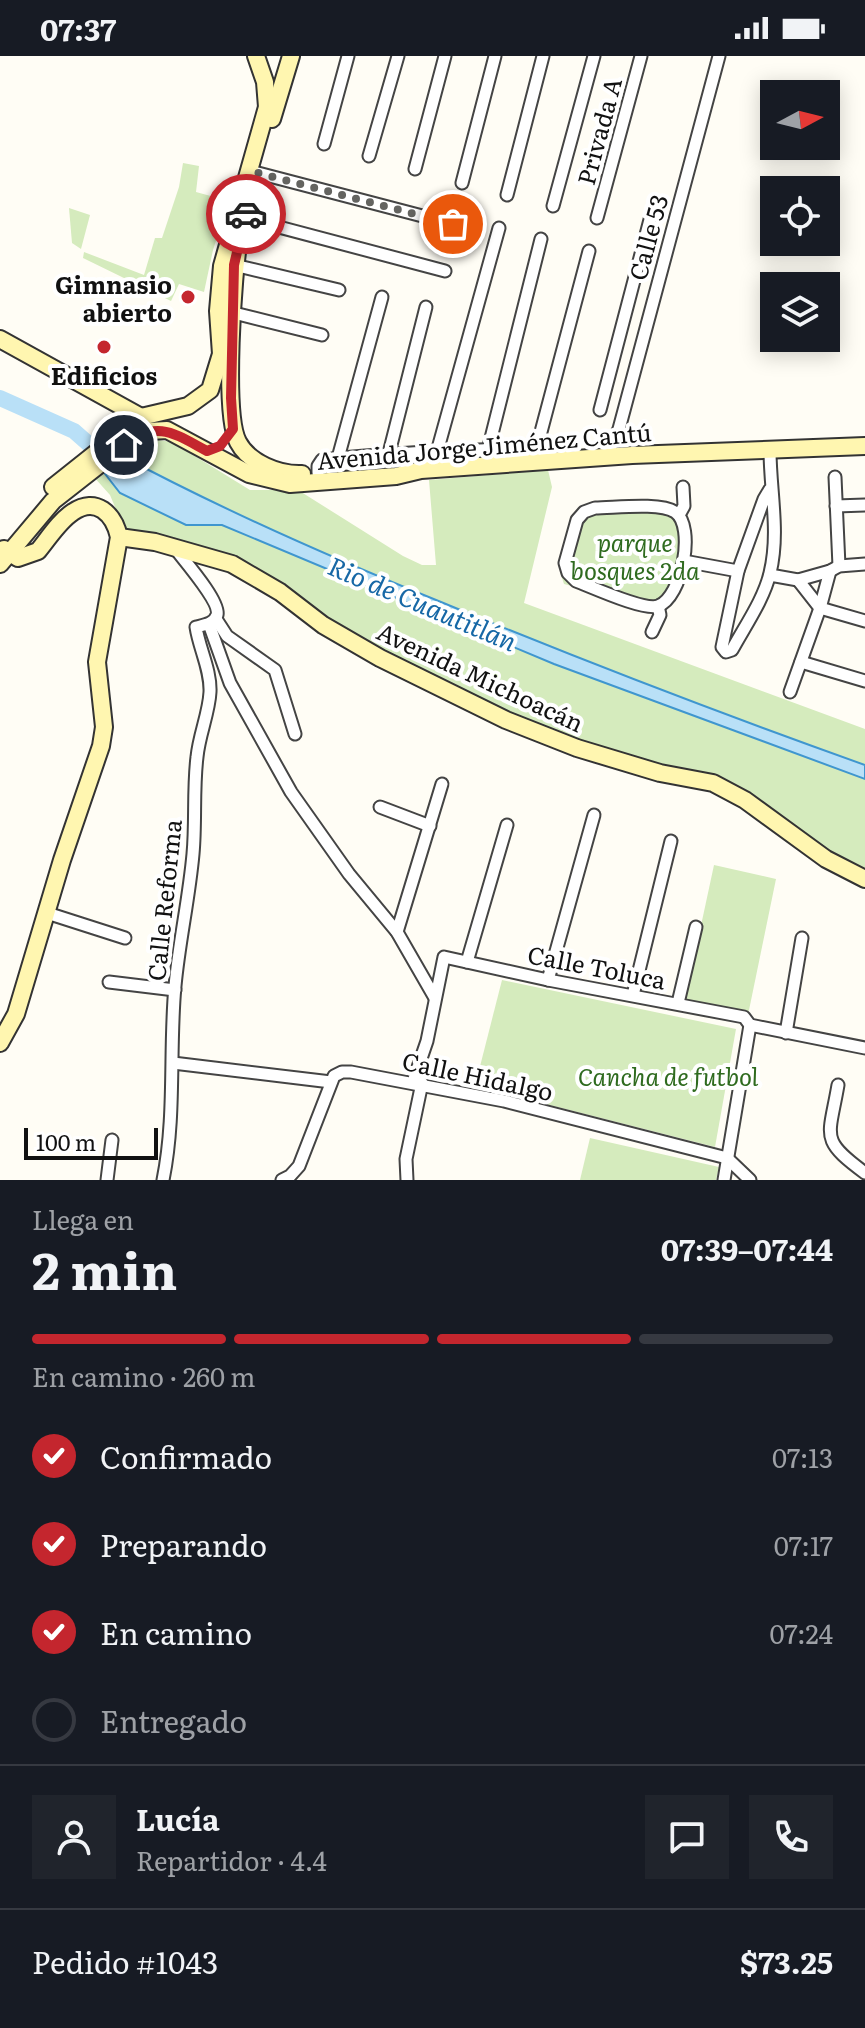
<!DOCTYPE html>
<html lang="es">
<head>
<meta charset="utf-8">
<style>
  body { margin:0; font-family:Literata,serif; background:#20242c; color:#f1f3f6; height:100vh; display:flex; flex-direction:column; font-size:30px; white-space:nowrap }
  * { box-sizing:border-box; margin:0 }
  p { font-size:26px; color:#9ea1a6 }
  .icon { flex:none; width:44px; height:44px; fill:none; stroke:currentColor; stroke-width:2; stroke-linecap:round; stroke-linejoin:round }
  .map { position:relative; height:1124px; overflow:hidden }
  .panel { display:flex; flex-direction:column; background:#171b24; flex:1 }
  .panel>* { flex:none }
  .needle { width:52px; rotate:83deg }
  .buttons { position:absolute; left:760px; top:24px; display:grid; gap:16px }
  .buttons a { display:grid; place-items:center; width:80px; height:80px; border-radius:0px; background:#171b24; box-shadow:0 4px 20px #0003; font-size:40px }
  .scale { position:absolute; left:24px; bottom:20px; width:134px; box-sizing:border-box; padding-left:8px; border:4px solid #111; border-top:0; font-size:22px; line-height:28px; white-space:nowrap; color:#111; -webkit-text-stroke:6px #fff; paint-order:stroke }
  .pin { position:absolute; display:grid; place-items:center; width:68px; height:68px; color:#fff; margin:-34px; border:4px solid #fff; border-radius:50%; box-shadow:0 2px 8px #0007 }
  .courier { position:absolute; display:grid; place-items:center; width:80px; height:80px; margin:-40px; border:6px solid #c4262e; border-radius:50%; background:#fff; color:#222; box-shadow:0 2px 10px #0007 }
  .summary em { font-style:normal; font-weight:700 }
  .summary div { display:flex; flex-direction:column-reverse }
  .summary { display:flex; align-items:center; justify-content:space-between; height:136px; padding:0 32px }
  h1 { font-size:52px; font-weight:700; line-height:60px }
  .bar { display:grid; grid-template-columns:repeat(4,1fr); gap:12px 8px; align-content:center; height:96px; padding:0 32px }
  .bar i { height:10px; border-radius:6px; background:#363941 }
  .bar .selected { background:#c4262e }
  .bar p { grid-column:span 4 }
  .line { display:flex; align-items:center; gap:20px; padding:0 32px; border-top:2px solid #363941 }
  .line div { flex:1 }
  .round { display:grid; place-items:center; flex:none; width:84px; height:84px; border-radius:0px; background:#20242c }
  ol { padding:0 32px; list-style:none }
  li { display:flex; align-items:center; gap:24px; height:88px }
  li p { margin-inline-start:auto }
  li .icon { padding:8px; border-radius:50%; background:#c4262e; color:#fff; stroke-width:4 }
  li:last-child { color:#9ea1a6 }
  li i { width:44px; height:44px; border:4px solid #363941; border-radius:50% }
  .status { display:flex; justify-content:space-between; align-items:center; height:56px; padding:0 40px; background:#171b24; direction:ltr }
  .status svg { height:22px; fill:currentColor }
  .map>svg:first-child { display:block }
</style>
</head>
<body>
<div class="status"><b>07:37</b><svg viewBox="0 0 49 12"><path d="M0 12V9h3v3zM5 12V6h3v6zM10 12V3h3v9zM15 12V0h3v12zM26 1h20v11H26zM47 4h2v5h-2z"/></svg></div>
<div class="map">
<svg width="865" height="1124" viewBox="0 0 865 1124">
  <rect width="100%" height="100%" fill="#fffdf5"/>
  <g fill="#d5ebbd">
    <polygon points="183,107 199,110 196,136 229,145 213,194 204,236 179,228 171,245 83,202 84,196 144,219 155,182 162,182 179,131"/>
    <polygon points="69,152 90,159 81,193 72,187"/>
    <polygon points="158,384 172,386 250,434 298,434 403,500 422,509 436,509 429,424 548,414 552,431 524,547 865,673 865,817 830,799 770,755 663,711 576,686 483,647 389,601 327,565 236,500 199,489 125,475 110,439 93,420 140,387"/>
    <polygon points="582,451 656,453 673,459 683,472 676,526 654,552 564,528 560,516 570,467 575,456"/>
    <polygon points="714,809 776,823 748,959 685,944"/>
    <polygon points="502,924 736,973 715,1091 475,1030"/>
    <polygon points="590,1082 719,1111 716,1124 580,1124"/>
  </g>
  <path fill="#b9e0f7" stroke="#3f96cf" stroke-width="2" d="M122 400C225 455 332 502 441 546 581 604 722 658 865 709V723L554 608 222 469H186L120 437 102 414Z"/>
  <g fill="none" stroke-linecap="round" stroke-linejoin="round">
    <polyline stroke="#b9e0f7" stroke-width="16" points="0,342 74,375 108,405"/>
    <defs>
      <g id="street">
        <polyline points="324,88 348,0"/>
        <polyline points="369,100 398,0"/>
        <polyline points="415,113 445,0"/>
        <polyline points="258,117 453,168"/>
        <polyline points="462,127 495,0"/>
        <polyline points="507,139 543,0"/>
        <polyline points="553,150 594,0"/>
        <polyline points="245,162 445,215"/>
        <polyline points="597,162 641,0"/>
        <polyline points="234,209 339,234"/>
        <polyline points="234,257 322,279"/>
        <polyline points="600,354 652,156"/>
        <polyline points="488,394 541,183"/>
        <path d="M770 394C770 435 780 476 770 517 764 543 745 570 732 594L726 596 722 591 738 515 764 443 770 433"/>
        <polyline points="437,396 499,172"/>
        <polyline points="389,397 426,251"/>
        <polyline points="538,397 537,391 589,195"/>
        <polyline points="606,401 619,373 719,0"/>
        <polyline points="338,402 382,241"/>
        <path d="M318 417V410L322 404C394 395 465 396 537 391"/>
        <polyline points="835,421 839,510"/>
        <polyline points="836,450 865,449"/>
        <path d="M595 452C614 452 660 446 675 456 696 470 682 542 658 550 644 555 592 531 576 525L568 517 565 507 577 464 584 456Z"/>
        <polyline points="679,459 684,450 683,431"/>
        <polyline points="684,505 738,515"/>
        <polyline points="770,519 798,524 830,515 839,510 865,508"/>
        <polyline points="798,524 820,552"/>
        <polyline points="820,552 865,565"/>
        <polyline points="216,563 227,580 275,614 295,678"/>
        <polyline points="209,568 230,627 291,736 349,818 397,876 435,942"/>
        <polyline points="652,576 660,559 658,550"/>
        <polyline points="801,606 865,625"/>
        <polyline points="790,636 820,552 830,515"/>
        <polyline points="380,751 430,770"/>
        <polyline points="47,857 125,882"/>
        <polyline points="397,876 442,728"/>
        <polyline points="467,906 507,769"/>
        <polyline points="548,924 594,759"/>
        <polyline points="109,926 175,934"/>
        <polyline points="633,939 671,785"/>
        <polyline points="678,947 696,871"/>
        <polyline points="786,977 802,882"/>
        <polyline points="173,1007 331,1026"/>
        <polyline points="413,1026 427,985 444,901 548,924 744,961 750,969 865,992"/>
        <path d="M838 1029C829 1082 819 1083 865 1117"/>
        <polyline points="107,1124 112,1084"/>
        <path d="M163 1124C176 1060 169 995 175 930 179 886 189 843 193 798 196 766 193 733 197 701 199 679 209 657 210 636 211 614 199 592 196 571 204 569 214 568 217 559 221 546 183 503 174 491"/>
        <polyline points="282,1124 290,1120 299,1110 334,1020 342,1016 351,1016 504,1045 727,1102 750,1124"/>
        <polyline points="407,1124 406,1103 422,1027"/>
        <polyline points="724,1124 750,969"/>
      </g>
      <g id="secondary">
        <polyline points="272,63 291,0"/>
        <path d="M239 182C233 217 223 358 238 386 249 407 279 419 302 418"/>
        <polyline points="0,283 141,361"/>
        <polyline points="53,431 141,361 188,350 210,334 221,298 218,255 222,210 267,51 265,26 256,0"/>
        <polyline points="119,481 155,486 232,508 280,536 323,569 380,602 506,664 577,692 660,717 713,727 745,744 826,803 865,823"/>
        <polyline points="0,508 53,445 136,380 150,375 167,374 249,418 290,428 396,420 421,414 632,399 865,390"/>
        <path d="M0 987 16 958 62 804 101 690 104 671 97 606 119 481C114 458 96 440 73 456 59 465 48 483 38 495L18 502 4 493"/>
      </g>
    </defs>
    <use href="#street" stroke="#444" stroke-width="15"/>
    <use href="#secondary" stroke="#333" stroke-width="20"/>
    <use href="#street" stroke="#fff" stroke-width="11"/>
    <use href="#secondary" stroke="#fff6b0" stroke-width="16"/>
  </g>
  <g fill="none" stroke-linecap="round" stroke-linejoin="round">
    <polyline stroke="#646461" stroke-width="8" stroke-dasharray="0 14.4" points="246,158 258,117 453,168"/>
    <path stroke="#c4262e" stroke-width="10" d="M124 389C157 363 175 378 207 395L220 390 233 373 231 342 234 209 246 158"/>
  </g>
  <g fill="#c4262e" stroke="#fff" stroke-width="3">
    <circle cx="188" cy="241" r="8"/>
    <circle cx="104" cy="291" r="8"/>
  </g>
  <g text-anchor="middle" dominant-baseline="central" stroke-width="8" stroke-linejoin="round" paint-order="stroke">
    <g font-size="24" fill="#111" stroke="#fff">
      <text transform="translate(598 75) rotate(-75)">Privada A</text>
      <text transform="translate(647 181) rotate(-75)">Calle 53</text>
      <text transform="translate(484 389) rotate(-5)">Avenida Jorge Jiménez Cantú</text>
      <text transform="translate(481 620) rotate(25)">Avenida Michoacán</text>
      <text transform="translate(163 844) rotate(-84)">Calle Reforma</text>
      <text transform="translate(597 910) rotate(11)">Calle Toluca</text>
      <text transform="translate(478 1019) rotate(12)">Calle Hidalgo</text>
    </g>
    <g font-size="24" font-weight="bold" fill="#111" stroke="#fff" text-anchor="end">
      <text x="172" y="227">Gimnasio<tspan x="172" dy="28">abierto</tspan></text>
      <text x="104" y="318" text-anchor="middle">Edificios</text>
    </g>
    <g font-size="24" font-style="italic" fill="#2f6b1f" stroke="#fff">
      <text x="635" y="485">parque<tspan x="635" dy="28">bosques 2da</tspan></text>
      <text x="668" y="1019">Cancha de futbol</text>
    </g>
    <g font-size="26" font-style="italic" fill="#1768a6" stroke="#fff">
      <text transform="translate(423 546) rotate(23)">Rio de Cuautitlán</text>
    </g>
  </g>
</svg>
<div class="buttons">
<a><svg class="needle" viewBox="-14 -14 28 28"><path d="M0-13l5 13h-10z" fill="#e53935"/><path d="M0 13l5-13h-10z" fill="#9ea1a6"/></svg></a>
<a><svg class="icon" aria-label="locate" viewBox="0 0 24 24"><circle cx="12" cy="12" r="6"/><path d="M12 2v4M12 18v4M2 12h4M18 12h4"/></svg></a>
<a><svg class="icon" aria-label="layers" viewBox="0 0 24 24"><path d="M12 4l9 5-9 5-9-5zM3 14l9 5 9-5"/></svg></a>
</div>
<div class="scale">100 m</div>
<div class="pin" style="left:453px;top:168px;background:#ea580c"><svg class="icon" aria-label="bag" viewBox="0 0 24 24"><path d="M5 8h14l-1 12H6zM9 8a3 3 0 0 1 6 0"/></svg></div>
<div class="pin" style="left:124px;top:389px;background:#1f2937"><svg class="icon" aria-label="home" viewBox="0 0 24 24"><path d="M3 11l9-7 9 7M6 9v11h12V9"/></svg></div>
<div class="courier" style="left:246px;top:158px"><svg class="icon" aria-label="car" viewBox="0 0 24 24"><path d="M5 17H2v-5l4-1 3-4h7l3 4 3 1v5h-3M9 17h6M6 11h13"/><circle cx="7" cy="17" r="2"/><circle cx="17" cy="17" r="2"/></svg></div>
</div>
<section class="panel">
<div class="summary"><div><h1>2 min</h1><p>Llega en</p></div><em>07:39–07:44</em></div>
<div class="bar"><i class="selected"></i><i class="selected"></i><i class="selected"></i><i></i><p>En camino · 260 m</p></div>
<ol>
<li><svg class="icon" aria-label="check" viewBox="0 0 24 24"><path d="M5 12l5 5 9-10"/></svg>Confirmado<p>07:13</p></li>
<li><svg class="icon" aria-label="check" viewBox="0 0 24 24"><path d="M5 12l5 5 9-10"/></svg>Preparando<p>07:17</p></li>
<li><svg class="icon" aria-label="check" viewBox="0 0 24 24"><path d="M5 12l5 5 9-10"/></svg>En camino<p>07:24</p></li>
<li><i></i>Entregado</li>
</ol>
<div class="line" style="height:144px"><a class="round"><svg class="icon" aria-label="person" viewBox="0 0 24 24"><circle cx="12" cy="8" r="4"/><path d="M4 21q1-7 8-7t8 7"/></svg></a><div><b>Lucía</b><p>Repartidor · 4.4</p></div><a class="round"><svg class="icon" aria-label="chat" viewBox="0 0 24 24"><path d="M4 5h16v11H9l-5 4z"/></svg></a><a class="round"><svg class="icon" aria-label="phone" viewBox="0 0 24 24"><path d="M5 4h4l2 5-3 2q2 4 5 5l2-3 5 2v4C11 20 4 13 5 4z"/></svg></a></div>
<div class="line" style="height:104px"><div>Pedido #1043</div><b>$73.25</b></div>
</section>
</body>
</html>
